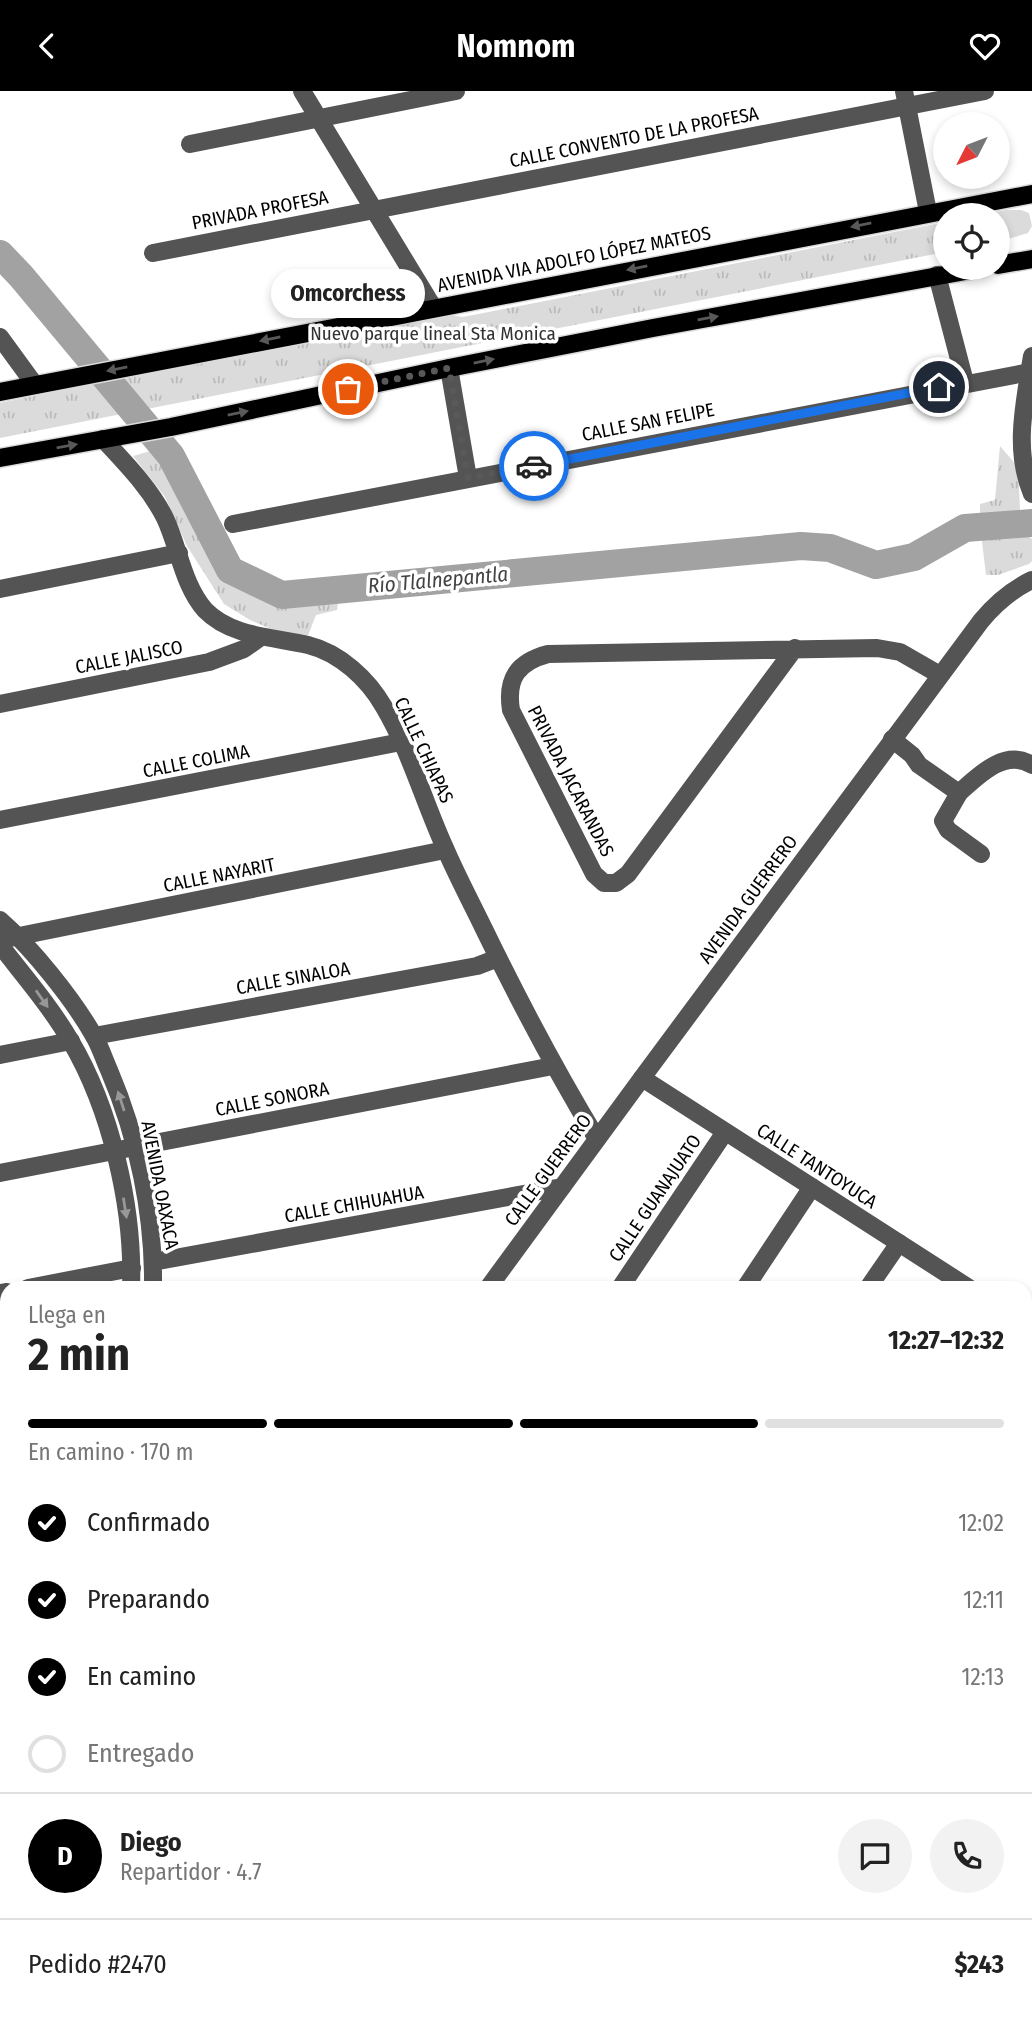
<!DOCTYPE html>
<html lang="es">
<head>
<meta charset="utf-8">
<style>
  body { margin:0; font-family:"Fira Sans Condensed",sans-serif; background:#f2f2f2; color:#222; height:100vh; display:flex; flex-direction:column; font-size:26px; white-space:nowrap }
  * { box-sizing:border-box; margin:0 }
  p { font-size:23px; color:#767676 }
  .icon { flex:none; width:38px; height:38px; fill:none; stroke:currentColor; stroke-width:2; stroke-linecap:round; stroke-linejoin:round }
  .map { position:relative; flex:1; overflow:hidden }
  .drawer { position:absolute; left:0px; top:1190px; width:1032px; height:744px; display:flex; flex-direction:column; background:#fff; border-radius:21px 21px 0 0; box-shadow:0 4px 10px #0003 }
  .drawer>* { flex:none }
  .needle { width:46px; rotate:228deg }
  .fabs { position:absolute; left:933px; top:21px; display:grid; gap:14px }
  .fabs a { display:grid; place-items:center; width:77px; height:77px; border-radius:50%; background:#fff; box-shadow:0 4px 10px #0003; font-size:35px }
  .pin { position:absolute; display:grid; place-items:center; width:60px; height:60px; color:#fff; margin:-30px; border:4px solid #fff; border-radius:50%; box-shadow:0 2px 7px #0007 }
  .courier { position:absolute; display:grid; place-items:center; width:70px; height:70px; margin:-35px; border:5px solid #1a73e8; border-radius:50%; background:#fff; color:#222; box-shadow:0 2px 9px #0007 }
  .bubble { position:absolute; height:49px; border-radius:24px; background:#fff; box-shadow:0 4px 10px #0003; font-size:23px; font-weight:700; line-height:49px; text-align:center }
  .head em { font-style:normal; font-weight:700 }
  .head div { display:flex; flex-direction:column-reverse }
  .head { display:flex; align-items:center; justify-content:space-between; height:119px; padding:0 28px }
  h1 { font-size:46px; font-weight:700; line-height:52px }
  .bar { display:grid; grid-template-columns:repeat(4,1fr); gap:10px 7px; align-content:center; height:84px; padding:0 28px }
  .bar i { height:9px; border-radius:5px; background:#e0e0e0 }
  .bar .on { background:#000 }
  .bar p { grid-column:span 4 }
  .line { display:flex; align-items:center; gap:18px; padding:0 28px; border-top:2px solid #e0e0e0 }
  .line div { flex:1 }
  .round { display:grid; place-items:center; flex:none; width:74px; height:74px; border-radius:37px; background:#f2f2f2 }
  ol { padding:0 28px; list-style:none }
  li { display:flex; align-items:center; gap:21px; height:77px }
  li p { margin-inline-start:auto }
  li .icon { padding:7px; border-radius:50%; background:#000; color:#fff; stroke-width:4 }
  li:last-child { color:#767676 }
  li i { width:38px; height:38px; border:4px solid #e0e0e0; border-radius:50% }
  header { display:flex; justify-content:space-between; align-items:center; height:91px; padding:0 28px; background:#000; color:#fff; font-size:32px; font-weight:700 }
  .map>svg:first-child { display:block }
</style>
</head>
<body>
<header><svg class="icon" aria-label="back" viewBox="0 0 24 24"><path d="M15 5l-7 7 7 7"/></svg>Nomnom<svg class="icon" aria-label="heart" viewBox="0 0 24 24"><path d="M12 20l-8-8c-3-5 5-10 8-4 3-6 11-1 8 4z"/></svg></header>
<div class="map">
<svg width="1032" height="1933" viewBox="0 0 1032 1933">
  <defs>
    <pattern id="grass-tufts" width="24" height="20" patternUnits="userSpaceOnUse" patternTransform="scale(1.75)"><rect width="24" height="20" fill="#dbdbdb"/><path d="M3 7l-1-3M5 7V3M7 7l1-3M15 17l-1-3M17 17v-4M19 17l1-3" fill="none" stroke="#bababa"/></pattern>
  </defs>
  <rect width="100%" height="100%" fill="#fff"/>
  <g fill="url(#grass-tufts)">
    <polygon points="1006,119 1021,119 1029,122 1032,135 1028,142 998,151 998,124 979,124"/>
    <polygon points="945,131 945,161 0,347 0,312 434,221 463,226"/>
    <polygon points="1000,355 1018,376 1021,440 1032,448 1032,470 1029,473 998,484 986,484 980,434 980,413 995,409"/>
    <polygon points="154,359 161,367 227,489 272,510 338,512 337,519 316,524 307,547 290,546 250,529 224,513 187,455 165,406 133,365"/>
  </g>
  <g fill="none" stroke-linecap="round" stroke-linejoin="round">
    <polyline stroke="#a2a2a2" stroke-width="28" points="0,163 21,185 171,365 230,479 282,504 801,455 830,457 876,474 914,466 965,437 1032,432"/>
    <defs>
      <g id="major">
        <polyline points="998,174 1032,168"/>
        <polyline points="0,301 1032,103"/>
        <polyline points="0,367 171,336 449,277 653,237 982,177"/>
      </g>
    </defs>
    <use href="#major" stroke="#dbdbdb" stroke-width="21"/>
    <g stroke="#545454" stroke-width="18">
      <polyline points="302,0 433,216"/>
      <polyline points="904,0 928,121"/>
      <polyline points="190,53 456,0"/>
      <polyline points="153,162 985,0"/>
      <polyline points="937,184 965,291"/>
      <polyline points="0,246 35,294"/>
      <path d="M1032 265C1025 310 1013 358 1032 403"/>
      <polyline points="449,277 468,387"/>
      <path d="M103 348C126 373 150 397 165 427 179 457 183 494 205 519 231 546 274 546 308 554 340 562 368 588 384 616 410 660 424 711 445 757 457 785 471 811 484 838 519 910 556 980 597 1048"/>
      <polyline points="233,433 1030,281"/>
      <polyline points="0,498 179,462"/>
      <path d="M795 557 628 783 616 792H604L594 783 511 619C506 587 518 571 548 563L877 557 900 561 940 584"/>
      <polyline points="0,613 209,571 244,558 261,546"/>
      <polyline points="892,648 912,664 919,674 959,702 943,730 948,739 981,763"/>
      <path d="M959 702C979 684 1005 657 1032 674"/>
      <polyline points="0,729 401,651"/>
      <path d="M0 829C32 857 73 908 94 945 100 955 104 968 109 979 138 1047 154 1123 153 1197"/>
      <polyline points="0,849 445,759"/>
      <path d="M0 854C24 885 50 915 70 949 111 1018 134 1117 131 1197"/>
      <polyline points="94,945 477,875 498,867"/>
      <polyline points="0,964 71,950"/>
      <polyline points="642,987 969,1197"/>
      <polyline points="0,1082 553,975"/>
      <polyline points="153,1171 562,1096"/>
      <polyline points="28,1197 132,1177"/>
      <path d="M488 1197 642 987 981 530C996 512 1011 499 1032 489"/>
      <polyline points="620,1197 725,1041"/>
      <polyline points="745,1197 812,1096"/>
      <polyline points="868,1197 899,1152"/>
      <polyline points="0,1202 7,1201"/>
      <polyline points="1026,1234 1032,1238"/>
      <polyline points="0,1315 7,1314"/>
      <polyline points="1026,1450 1032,1450"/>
      <polyline points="0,1466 7,1465"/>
      <polyline points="1026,1551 1032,1551"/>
      <polyline points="1026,1651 1032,1651"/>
      <polyline points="0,1657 7,1656"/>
      <polyline points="0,1702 7,1702"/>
      <polyline points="0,1783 7,1776"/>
      <polyline points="0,1845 7,1853"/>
      <polyline points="1026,1846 1032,1849"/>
      <polyline points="80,1927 85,1933"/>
      <polyline points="347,1927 348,1933"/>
      <polyline points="671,1927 684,1933"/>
      <polyline points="17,1933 19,1927"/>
      <polyline points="533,1933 537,1927"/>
      <polyline points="746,1933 750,1927"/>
      <polyline points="1028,1933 1032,1925"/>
    </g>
    <use href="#major" stroke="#000" stroke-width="18"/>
  </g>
  <defs><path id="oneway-solid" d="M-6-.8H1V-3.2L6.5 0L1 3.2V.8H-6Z" transform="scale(1.75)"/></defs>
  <g fill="#595959">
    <use href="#oneway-solid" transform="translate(861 134) rotate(169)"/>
    <use href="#oneway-solid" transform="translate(637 177) rotate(169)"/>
    <use href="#oneway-solid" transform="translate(708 227) rotate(-10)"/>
    <use href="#oneway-solid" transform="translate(270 248) rotate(169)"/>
    <use href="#oneway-solid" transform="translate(484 270) rotate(-11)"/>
    <use href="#oneway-solid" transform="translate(117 278) rotate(169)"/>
    <use href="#oneway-solid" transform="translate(238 322) rotate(-12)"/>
    <use href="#oneway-solid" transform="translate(67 355) rotate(-10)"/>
  </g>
  <g fill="#989898">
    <use href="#oneway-solid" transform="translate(42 908) rotate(55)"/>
    <use href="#oneway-solid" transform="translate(121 1010) rotate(-108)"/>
    <use href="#oneway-solid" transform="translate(125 1117) rotate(81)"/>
  </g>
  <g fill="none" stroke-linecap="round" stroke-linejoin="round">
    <polyline stroke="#595959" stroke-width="7" stroke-dasharray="0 12.6" points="348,298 449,277 468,387 534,375"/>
    <polyline stroke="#1a73e8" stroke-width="9" points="534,375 939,296"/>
  </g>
  <g text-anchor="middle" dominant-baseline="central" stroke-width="7" stroke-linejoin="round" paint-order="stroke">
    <g font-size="19" fill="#000" stroke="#fff">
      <text transform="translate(634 46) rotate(-11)">CALLE CONVENTO DE LA PROFESA</text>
      <text transform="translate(260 119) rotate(-11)">PRIVADA PROFESA</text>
      <text transform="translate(574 168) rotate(-11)">AVENIDA VIA ADOLFO LÓPEZ MATEOS</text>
      <text transform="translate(648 331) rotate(-11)">CALLE SAN FELIPE</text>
      <text transform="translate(129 566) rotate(-11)">CALLE JALISCO</text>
      <text transform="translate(424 659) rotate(65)">CALLE CHIAPAS</text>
      <text transform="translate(196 670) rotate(-11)">CALLE COLIMA</text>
      <text transform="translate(571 690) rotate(63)">PRIVADA JACARANDAS</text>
      <text transform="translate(219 784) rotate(-11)">CALLE NAYARIT</text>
      <text transform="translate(748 808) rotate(-54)">AVENIDA GUERRERO</text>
      <text transform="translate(293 887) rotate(-10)">CALLE SINALOA</text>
      <text transform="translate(272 1008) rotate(-11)">CALLE SONORA</text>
      <text transform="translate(817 1075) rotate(33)">CALLE TANTOYUCA</text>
      <text transform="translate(548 1079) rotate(-54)">CALLE GUERRERO</text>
      <text transform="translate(160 1094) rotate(79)">AVENIDA OAXACA</text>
      <text transform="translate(655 1107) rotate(-56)">CALLE GUANAJUATO</text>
      <text transform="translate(354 1113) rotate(-10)">CALLE CHIHUAHUA</text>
    </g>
    <g font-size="19" fill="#323232" stroke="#fff">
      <text x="433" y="242">Nuevo parque lineal Sta Monica</text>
    </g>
    <g font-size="21" font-style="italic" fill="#434343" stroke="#fff">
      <text transform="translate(438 489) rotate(-5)">Río Tlalnepantla</text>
    </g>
  </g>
</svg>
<div class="fabs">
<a><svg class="needle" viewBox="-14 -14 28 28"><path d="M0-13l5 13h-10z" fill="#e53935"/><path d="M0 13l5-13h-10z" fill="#767676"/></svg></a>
<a><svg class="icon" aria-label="locate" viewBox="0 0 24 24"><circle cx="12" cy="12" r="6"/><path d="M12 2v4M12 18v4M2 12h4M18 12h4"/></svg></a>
</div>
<div class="pin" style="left:348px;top:298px;background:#ea580c"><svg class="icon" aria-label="bag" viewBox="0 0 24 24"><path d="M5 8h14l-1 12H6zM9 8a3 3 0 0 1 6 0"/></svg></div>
<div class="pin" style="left:939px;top:296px;background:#1f2937"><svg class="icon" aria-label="home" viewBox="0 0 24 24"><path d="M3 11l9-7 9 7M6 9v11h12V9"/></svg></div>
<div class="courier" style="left:534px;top:375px"><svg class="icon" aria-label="car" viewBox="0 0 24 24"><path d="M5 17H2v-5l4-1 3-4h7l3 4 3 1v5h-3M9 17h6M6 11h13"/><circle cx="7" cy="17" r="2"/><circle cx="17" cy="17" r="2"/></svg></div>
<div class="bubble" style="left:271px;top:178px;width:154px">Omcorchess</div>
<section class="drawer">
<div class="head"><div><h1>2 min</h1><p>Llega en</p></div><em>12:27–12:32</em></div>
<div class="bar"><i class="on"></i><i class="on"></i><i class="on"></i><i></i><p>En camino · 170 m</p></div>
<ol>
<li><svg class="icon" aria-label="check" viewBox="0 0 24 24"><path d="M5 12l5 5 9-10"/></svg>Confirmado<p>12:02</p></li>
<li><svg class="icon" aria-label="check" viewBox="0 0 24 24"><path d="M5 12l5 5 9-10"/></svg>Preparando<p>12:11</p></li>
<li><svg class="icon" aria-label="check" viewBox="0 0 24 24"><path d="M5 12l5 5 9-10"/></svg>En camino<p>12:13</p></li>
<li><i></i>Entregado</li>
</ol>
<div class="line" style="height:126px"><b class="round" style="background:#000;color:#fff">D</b><div><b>Diego</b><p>Repartidor · 4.7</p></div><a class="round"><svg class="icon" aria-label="chat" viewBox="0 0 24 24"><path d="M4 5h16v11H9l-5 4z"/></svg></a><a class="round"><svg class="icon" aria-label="phone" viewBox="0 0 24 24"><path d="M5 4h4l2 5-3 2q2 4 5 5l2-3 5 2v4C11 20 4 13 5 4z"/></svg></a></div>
<div class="line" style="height:91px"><div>Pedido #2470</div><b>$243</b></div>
</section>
</div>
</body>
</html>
